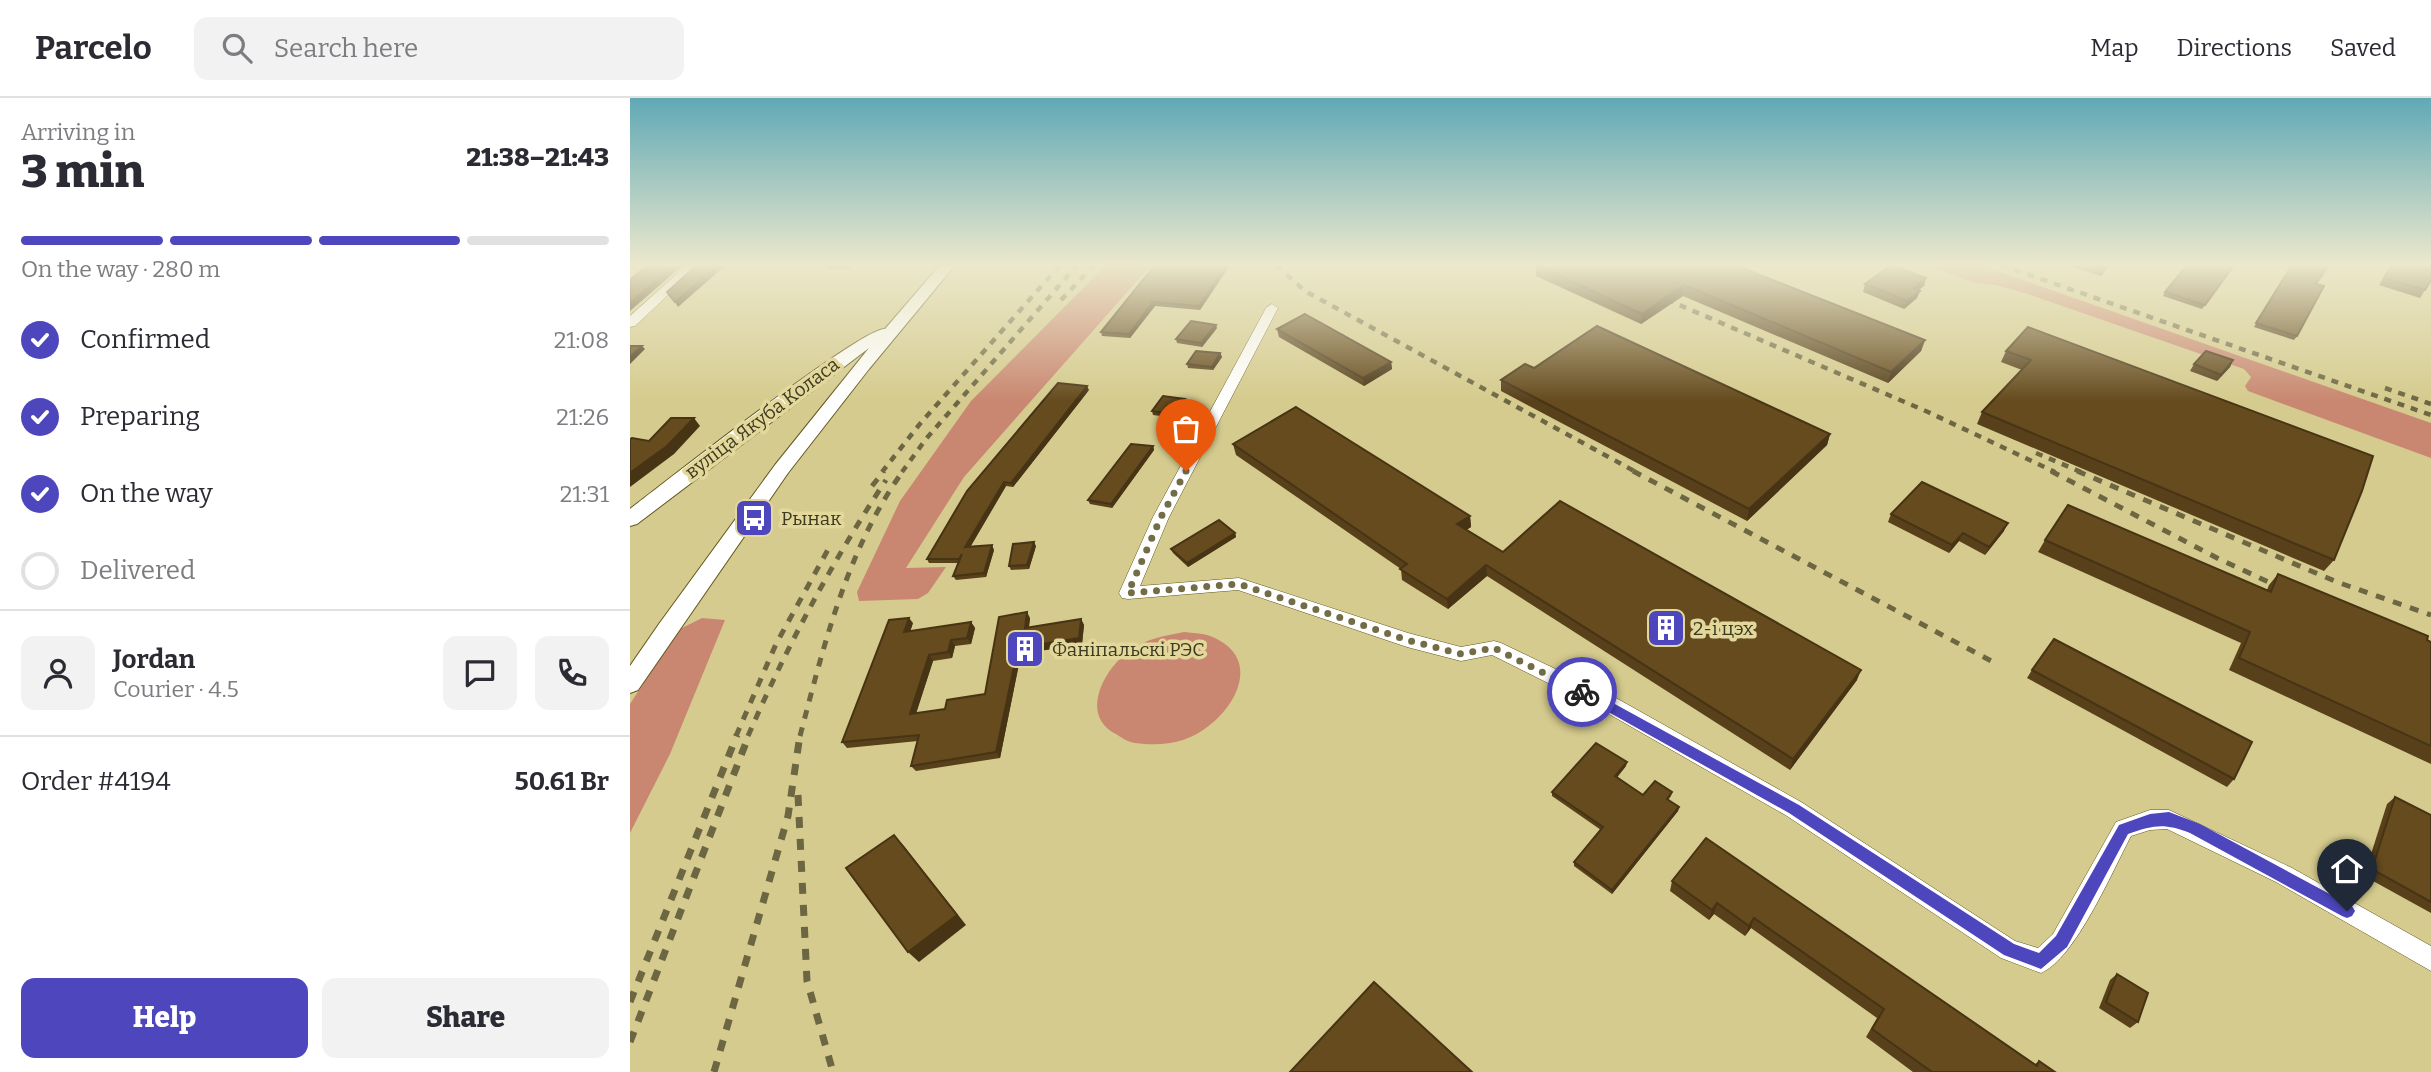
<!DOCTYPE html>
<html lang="en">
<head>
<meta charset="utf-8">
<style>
  body { margin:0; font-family:Bitter,serif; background:#f2f2f3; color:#2b2b33; height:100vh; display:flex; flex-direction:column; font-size:26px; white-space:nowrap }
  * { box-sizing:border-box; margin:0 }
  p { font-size:23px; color:#7c7c81 }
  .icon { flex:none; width:38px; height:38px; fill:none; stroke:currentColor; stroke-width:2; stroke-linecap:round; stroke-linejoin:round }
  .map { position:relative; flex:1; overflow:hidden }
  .side { display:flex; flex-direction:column; background:#fff; width:630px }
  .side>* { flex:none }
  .pin { position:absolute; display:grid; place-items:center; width:60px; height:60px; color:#fff; margin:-72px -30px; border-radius:50% 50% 50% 0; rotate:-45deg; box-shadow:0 0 7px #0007 }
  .pin .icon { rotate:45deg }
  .courier { position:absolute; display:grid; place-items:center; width:70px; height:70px; margin:-35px; border:5px solid #4d46bd; border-radius:50%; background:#fff; color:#222; box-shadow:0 2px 9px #0007 }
  .head em { font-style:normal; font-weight:800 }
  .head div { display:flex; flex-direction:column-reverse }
  .head { display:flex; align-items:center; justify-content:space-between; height:119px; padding:0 21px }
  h1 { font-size:46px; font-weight:800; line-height:52px }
  .bar { display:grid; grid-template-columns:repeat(4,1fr); gap:10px 7px; align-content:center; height:84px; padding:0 21px }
  .bar i { height:9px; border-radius:5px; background:#e1e1e2 }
  .bar .current { background:#4d46bd }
  .bar p { grid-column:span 4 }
  .line { display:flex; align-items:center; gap:18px; padding:0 21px; border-top:2px solid #e1e1e2 }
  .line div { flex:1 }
  .round { display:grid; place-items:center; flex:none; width:74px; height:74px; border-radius:14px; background:#f2f2f3 }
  ol { padding:0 21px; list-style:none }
  li { display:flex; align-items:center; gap:21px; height:77px }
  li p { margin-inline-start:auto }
  li .icon { padding:7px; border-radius:50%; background:#4d46bd; color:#fff; stroke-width:4 }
  li:last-child { color:#7c7c81 }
  li i { width:38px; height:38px; border:4px solid #e1e1e2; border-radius:50% }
  .primary-button { display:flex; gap:14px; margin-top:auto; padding:14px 21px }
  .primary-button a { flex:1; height:80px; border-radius:14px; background:#4d46bd; color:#fff; font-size:28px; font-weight:800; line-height:80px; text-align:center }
  .primary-button a+a { background:#f2f2f3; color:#2b2b33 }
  header { display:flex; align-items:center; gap:42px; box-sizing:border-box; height:98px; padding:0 35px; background:#fff; border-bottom:2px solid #e1e1e2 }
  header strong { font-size:33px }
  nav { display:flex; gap:38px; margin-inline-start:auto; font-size:24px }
  .search { width:490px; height:63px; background:#f2f2f3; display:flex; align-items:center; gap:18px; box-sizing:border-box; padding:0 24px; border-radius:14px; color:#7c7c81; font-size:26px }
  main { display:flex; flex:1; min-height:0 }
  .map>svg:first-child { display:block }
</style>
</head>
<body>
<header>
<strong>Parcelo</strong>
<div class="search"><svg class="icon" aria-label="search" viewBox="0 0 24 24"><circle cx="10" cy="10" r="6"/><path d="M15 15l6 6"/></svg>Search here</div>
<nav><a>Map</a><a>Directions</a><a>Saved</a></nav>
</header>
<main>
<section class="side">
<div class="head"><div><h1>3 min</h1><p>Arriving in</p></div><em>21:38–21:43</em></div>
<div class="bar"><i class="current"></i><i class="current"></i><i class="current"></i><i></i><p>On the way · 280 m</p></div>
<ol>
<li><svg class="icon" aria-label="check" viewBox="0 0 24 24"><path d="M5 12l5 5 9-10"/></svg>Confirmed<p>21:08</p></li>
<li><svg class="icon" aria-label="check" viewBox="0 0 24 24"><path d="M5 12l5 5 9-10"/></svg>Preparing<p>21:26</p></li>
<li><svg class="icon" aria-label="check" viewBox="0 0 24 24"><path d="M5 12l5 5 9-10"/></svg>On the way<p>21:31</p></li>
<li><i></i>Delivered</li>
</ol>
<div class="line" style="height:126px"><a class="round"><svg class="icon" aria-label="person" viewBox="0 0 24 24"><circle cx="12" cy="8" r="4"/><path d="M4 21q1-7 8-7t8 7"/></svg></a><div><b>Jordan</b><p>Courier · 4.5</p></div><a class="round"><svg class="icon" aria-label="chat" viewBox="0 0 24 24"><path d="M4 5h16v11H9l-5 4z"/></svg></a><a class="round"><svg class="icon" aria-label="phone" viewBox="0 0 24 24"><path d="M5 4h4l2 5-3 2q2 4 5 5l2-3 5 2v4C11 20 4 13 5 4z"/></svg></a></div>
<div class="line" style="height:91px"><div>Order #4194</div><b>50.61 Br</b></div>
<div class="primary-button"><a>Help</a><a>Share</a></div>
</section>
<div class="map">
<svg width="1801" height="974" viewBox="0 0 1801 974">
  <rect width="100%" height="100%" fill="#d5cb8e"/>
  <g fill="#c98771">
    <polygon points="476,167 521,167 334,379 276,470 316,469 298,495 288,501 229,503 227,494 270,403 341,303"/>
    <polygon points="1294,167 1350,167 1801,325 1801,360 1618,293 1615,288 1621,279 1614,271 1398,196 1366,187 1346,185"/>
    <polygon points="72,520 95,522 40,656 0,735 0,606 48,532"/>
    <path d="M554 534C562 535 572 535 580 538 642 562 597 628 553 642 537 647 522 647 505 645 498 644 492 640 486 636 449 617 474 571 499 553 515 541 534 538 554 534Z"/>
  </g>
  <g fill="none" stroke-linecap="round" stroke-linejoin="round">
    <defs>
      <g id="minor">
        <polygon points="57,167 70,167 5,228 0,229 0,218"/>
        <path d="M642 206 648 210 539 419 510 488 609 480 778 535 831 549 864 543 871 545 986 600 1171 704 1385 843 1408 850 1423 836 1486 724 1520 712H1539L1662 770 1801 848V873L1646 784 1537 731 1520 732 1501 738C1483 772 1445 861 1411 875L1371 860 1157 718 972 612 862 557 831 563 777 549 608 492 498 501 492 500 489 495 523 419 636 210Z"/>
      </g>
      <path id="tertiary" d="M310 167H325L239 271 158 375 8 592 0 595V568L29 526 145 367 239 250 7 426 0 428V411C33 386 232 229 255 231Z"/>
    </defs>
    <use href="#minor" stroke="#61571b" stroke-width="1"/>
    <use href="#tertiary" stroke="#61571b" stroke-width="2"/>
    <use href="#minor" fill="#fff" fill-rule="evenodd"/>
    <use href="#tertiary" fill="#fff" fill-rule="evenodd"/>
    <g stroke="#6c6642" stroke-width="4.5" stroke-dasharray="7 7" stroke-linecap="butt">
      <polyline points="646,167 675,193 1006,374"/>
      <polyline points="1371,167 1801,317"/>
      <polyline points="1024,196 1298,314 1425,374"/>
      <polyline points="431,202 464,167"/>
      <polyline points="1755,290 1801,306"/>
      <polyline points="1406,355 1451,374"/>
      <polyline points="252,374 289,327 430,167"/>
      <polyline points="272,374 296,341 447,167"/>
    </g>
    <g stroke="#6c6642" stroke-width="5" stroke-dasharray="9 9" stroke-linecap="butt">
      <polyline points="1003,373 1367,566"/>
      <polyline points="1421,373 1589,461 1658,493"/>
      <polyline points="1447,373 1707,484 1801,517"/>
      <polyline points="242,388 254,373"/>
      <polyline points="106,638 146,546 200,448"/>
      <path d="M118 638C157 548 202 464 256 382"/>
      <path d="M170 638C194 547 217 451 273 373"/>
    </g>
    <g stroke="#6c6642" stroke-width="7" stroke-dasharray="11 11" stroke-linecap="butt">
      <polyline points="168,697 177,883 203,974"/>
      <polyline points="0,904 107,637"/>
      <polyline points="0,944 119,637"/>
      <polyline points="84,974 158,718 170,637"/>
    </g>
  </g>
  <g fill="#57401a">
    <polygon points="194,167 223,167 219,171 197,171"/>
    <polygon points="525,167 600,167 570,212 525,208 500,240 472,238 471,234"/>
    <polygon points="906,167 1105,167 1295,242 1291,253 1258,285 1053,198 1011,226 906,178"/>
    <polygon points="1437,167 1480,167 1471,178"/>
    <polygon points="1605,167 1572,211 1533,198 1535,194"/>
    <polygon points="1662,167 1687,186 1667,238 1664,242 1624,229"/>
    <polygon points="1761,167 1801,167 1795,192 1790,200 1749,187"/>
    <polygon points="1296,180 1294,188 1288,192 1287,200 1274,211 1233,194 1235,186"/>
    <polygon points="587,230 572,249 547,245 546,241"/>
    <polygon points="647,231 761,264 762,271 734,288 649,239"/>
    <polygon points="1376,253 1743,358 1704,462 1694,473 1347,326 1352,314 1392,272 1371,264"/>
    <polygon points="590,255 592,259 583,272 558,270 557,266"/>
    <polygon points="1603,262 1600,269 1587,283 1560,273 1564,266"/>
    <polygon points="871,282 1200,336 1197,347 1117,423 871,293"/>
    <polygon points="459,292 383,389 376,388 340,449 364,452 356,479 326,482 323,478 328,465 299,465 297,461"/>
    <polygon points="555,301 556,305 546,320 523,317 522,313"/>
    <polygon points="603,346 840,418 841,429 836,432 873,454 1227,582 1160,672 857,478 818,511 772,482 771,471 606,357"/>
    <polygon points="523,348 524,352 482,410 460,406 458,402"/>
    <polygon points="1261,416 1374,433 1355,457 1329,443 1319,455 1258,424"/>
    <polygon points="605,435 606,439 558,469 543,455 541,451"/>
    <polygon points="1415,442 1637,492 1639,487 1648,476 1801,544 1801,666 1599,572 1611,545 1408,454"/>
    <polygon points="406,448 399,471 381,472 379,468"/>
    <polygon points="400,520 399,529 451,521 454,527 452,546 391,556 370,660 286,673 281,668 288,643 217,650 212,644 283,525 280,533 341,524 345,530 341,546 325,548 322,560 303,563 286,615 315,611 355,596"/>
    <polygon points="1402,572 1604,681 1597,689 1397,580"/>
    <polygon points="996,668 987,679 1013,697 1042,694 1041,698 1038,702 1049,709 1048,713 982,796 944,768 944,764 971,732 922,698 922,694"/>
    <polygon points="1765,699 1801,717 1801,815 1734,778 1757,706"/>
    <polygon points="1076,740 1405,966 1409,963 1425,974 1283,974 1236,939 1247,920 1121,830 1115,838 1084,816 1079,822 1040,793 1042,783"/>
    <polygon points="1487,876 1508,924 1500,930 1469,910 1480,882"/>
  </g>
  <g fill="#473415">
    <polygon points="45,167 53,167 0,213 0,205"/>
    <polygon points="88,167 96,167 48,209 45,204"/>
    <polygon points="216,167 223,167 219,171"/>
    <polygon points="597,167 600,167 570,212 569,208"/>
    <polygon points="1477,167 1480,167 1471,178 1474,170"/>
    <polygon points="1296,180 1294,188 1281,198 1284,190"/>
    <polygon points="1054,187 1053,198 1011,226 1012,216"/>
    <polygon points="1290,193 1287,200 1274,211 1277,203"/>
    <polygon points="523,204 525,208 500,240 499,236"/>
    <polygon points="586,227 587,230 572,249 571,245"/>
    <polygon points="1295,242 1291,253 1258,285 1261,274"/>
    <polygon points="12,248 15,251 0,266 0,259"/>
    <polygon points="590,255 592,259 583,272 582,269"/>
    <polygon points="1603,262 1600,269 1587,283 1591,277"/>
    <polygon points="761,264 762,271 734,288 733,280"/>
    <polygon points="457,288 459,292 383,389 381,385"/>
    <polygon points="555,301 556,305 546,320 544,316"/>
    <polygon points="64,320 70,328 44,356 0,389 0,375"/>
    <polygon points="1200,336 1197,347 1117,423 1119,411"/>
    <polygon points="523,348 524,352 482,410 481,406"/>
    <polygon points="374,384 376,388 338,453 335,449"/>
    <polygon points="840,418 841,429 828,437 827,426"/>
    <polygon points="1378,425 1374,433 1355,457 1359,449"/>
    <polygon points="605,435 606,439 558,469 557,465"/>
    <polygon points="1333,435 1329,443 1319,455 1322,447"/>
    <polygon points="404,444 406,448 399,471 397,467"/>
    <polygon points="362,447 364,452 356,479 354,475"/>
    <polygon points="856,467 857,478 818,511 817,501"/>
    <polygon points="397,514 400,520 398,536 395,530"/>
    <polygon points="279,520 283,525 278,540 274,534"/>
    <polygon points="451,521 454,527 452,546 391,556 370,660 366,654 388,550"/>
    <polygon points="341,524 345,530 341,546 337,540"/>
    <polygon points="321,542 325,548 322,560 318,554"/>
    <polygon points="299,557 303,563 284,622 280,616"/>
    <polygon points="1231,572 1227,582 1160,672 1163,661"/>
    <polygon points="997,664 996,668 985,682 985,678"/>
    <polygon points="1049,709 1048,713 982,796 982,792"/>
    <polygon points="264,737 274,748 336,827 289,864 278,854"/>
    <polygon points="1087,805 1084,816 1079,822 1082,812"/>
    <polygon points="1124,820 1121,830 1115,838 1119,828"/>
  </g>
  <g fill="#654b1e" stroke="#473415" stroke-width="2">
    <polygon points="18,167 45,167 0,205 0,182"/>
    <polygon points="67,167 88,167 45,204 37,194"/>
    <polygon points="525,167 597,167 569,208 523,204 499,236 471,234"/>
    <polygon points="906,167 1105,167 1295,242 1261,274 1054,187 1012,216"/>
    <polygon points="1261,167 1296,180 1284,190 1290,193 1277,203 1235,186"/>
    <polygon points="1463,167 1477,167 1474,170"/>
    <polygon points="1557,167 1604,167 1575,207 1535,194"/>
    <polygon points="1662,167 1699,167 1686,186 1694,188 1667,238 1626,225"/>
    <polygon points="1762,167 1801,167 1801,182 1795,192 1754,180"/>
    <polygon points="675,216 761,264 733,280 647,231"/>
    <polygon points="561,223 586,227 571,245 546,241"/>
    <polygon points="967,228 1200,336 1119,411 871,282 895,266 904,270"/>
    <polygon points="1398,229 1743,358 1732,393 1704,462 1352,314 1401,262 1376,253"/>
    <polygon points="0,248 12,248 0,259"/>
    <polygon points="566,253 590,255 582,269 557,266"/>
    <polygon points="1576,253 1603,262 1591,277 1564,266"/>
    <polygon points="428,285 457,288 381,385 374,384 335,449 362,447 354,475 323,478 332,456 329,461 297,461 337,393"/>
    <polygon points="533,298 555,301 544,316 522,313"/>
    <polygon points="666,309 840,418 827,426 873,454 930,403 1231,572 1163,661 856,467 817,501 770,471 777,466 603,346"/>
    <polygon points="41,320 64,320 37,348 0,375 0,341 2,340 19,343"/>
    <polygon points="501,346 523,348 481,406 458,402"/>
    <polygon points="1292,384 1378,425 1359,449 1333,435 1322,447 1261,416"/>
    <polygon points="1438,407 1641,494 1648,476 1798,538 1797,542 1801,544 1801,648 1609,560 1620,534 1415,442"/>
    <polygon points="589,422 605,435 557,465 541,451"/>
    <polygon points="404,444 397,467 379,468 383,446"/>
    <polygon points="397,514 395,530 451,521 449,540 388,550 366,654 281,668 289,637 212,644 259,522 279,520 274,534 341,524 337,540 321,542 318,554 299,557 280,616 315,611 317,602 355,596 369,519"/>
    <polygon points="1424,541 1622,644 1604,681 1402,572"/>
    <polygon points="966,645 997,664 985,678 1013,697 1025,683 1042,694 1037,701 1049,709 982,792 944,764 973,729 922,694"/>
    <polygon points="1765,699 1801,717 1801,804 1742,771"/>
    <polygon points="264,737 327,817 278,854 216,770"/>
    <polygon points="1076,740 1407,968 1409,963 1425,974 1302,974 1242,931 1254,911 1124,820 1119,828 1087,805 1082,812 1042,783"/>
    <polygon points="1487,876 1518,895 1508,924 1476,904"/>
    <polygon points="744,884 842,974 660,974"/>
  </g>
  <linearGradient id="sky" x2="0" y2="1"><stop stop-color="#60a9b6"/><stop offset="0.55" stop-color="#ece8cc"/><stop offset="1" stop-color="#ece8cc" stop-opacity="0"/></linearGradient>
  <rect width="1801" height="303" fill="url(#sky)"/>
  <path fill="#4d46bd" d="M952 588 1169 707 1384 846 1409 855 1426 838 1489 727 1520 716 1539 714 1570 726 1722 808 1725 813 1722 818 1717 820 1712 818 1560 735C1534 725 1524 727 1498 736L1437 849 1411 871 1374 857 1159 715 948 597 946 594Z"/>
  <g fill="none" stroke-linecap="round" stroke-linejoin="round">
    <polyline stroke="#736d47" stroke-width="7" stroke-dasharray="0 12.6" points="556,373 531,419 498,495 609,486 777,542 831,556 864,550 952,594"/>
  </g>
  <defs>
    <symbol id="bus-square" viewBox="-11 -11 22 22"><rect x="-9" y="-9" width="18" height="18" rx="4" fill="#4d46bd" stroke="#e3d89b"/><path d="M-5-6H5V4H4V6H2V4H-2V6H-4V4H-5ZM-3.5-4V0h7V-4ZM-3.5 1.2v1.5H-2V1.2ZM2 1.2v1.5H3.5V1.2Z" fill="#fff"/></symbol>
    <symbol id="building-square" viewBox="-11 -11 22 22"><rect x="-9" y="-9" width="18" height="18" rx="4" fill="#4d46bd" stroke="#e3d89b"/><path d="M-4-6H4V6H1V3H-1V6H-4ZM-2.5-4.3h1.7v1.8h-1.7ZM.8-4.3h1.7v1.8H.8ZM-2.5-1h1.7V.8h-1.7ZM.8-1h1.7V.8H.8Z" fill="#fff"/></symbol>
  </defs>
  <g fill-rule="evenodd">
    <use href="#bus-square" x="102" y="398" width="44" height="44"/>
    <use href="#building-square" x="1014" y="508" width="44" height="44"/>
    <use href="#building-square" x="373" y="529" width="44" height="44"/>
  </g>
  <g text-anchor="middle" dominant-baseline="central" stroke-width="7" stroke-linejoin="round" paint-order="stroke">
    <g font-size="19" fill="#3e3a21" stroke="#e3d89b">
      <text transform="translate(132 320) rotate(-37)">вуліца Якуба Коласа</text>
    </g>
    <g font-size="19" fill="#3e3a21" stroke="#e3d89b" text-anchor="start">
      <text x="151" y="420">Рынак</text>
      <text x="1063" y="530">2-і цэх</text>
      <text x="422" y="551">Фаніпальскі РЭС</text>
    </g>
  </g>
</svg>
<div class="pin" style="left:556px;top:373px;background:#ea580c"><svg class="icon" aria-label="bag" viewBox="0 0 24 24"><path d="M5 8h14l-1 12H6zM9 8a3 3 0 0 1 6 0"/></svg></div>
<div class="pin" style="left:1717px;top:813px;background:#1f2937"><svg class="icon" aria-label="home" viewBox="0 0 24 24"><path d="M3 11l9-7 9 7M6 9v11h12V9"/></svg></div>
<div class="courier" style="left:952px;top:594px"><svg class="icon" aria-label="bike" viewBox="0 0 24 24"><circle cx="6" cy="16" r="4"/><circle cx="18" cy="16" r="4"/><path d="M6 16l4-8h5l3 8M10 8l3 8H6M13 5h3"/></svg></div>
</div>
</main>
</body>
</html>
